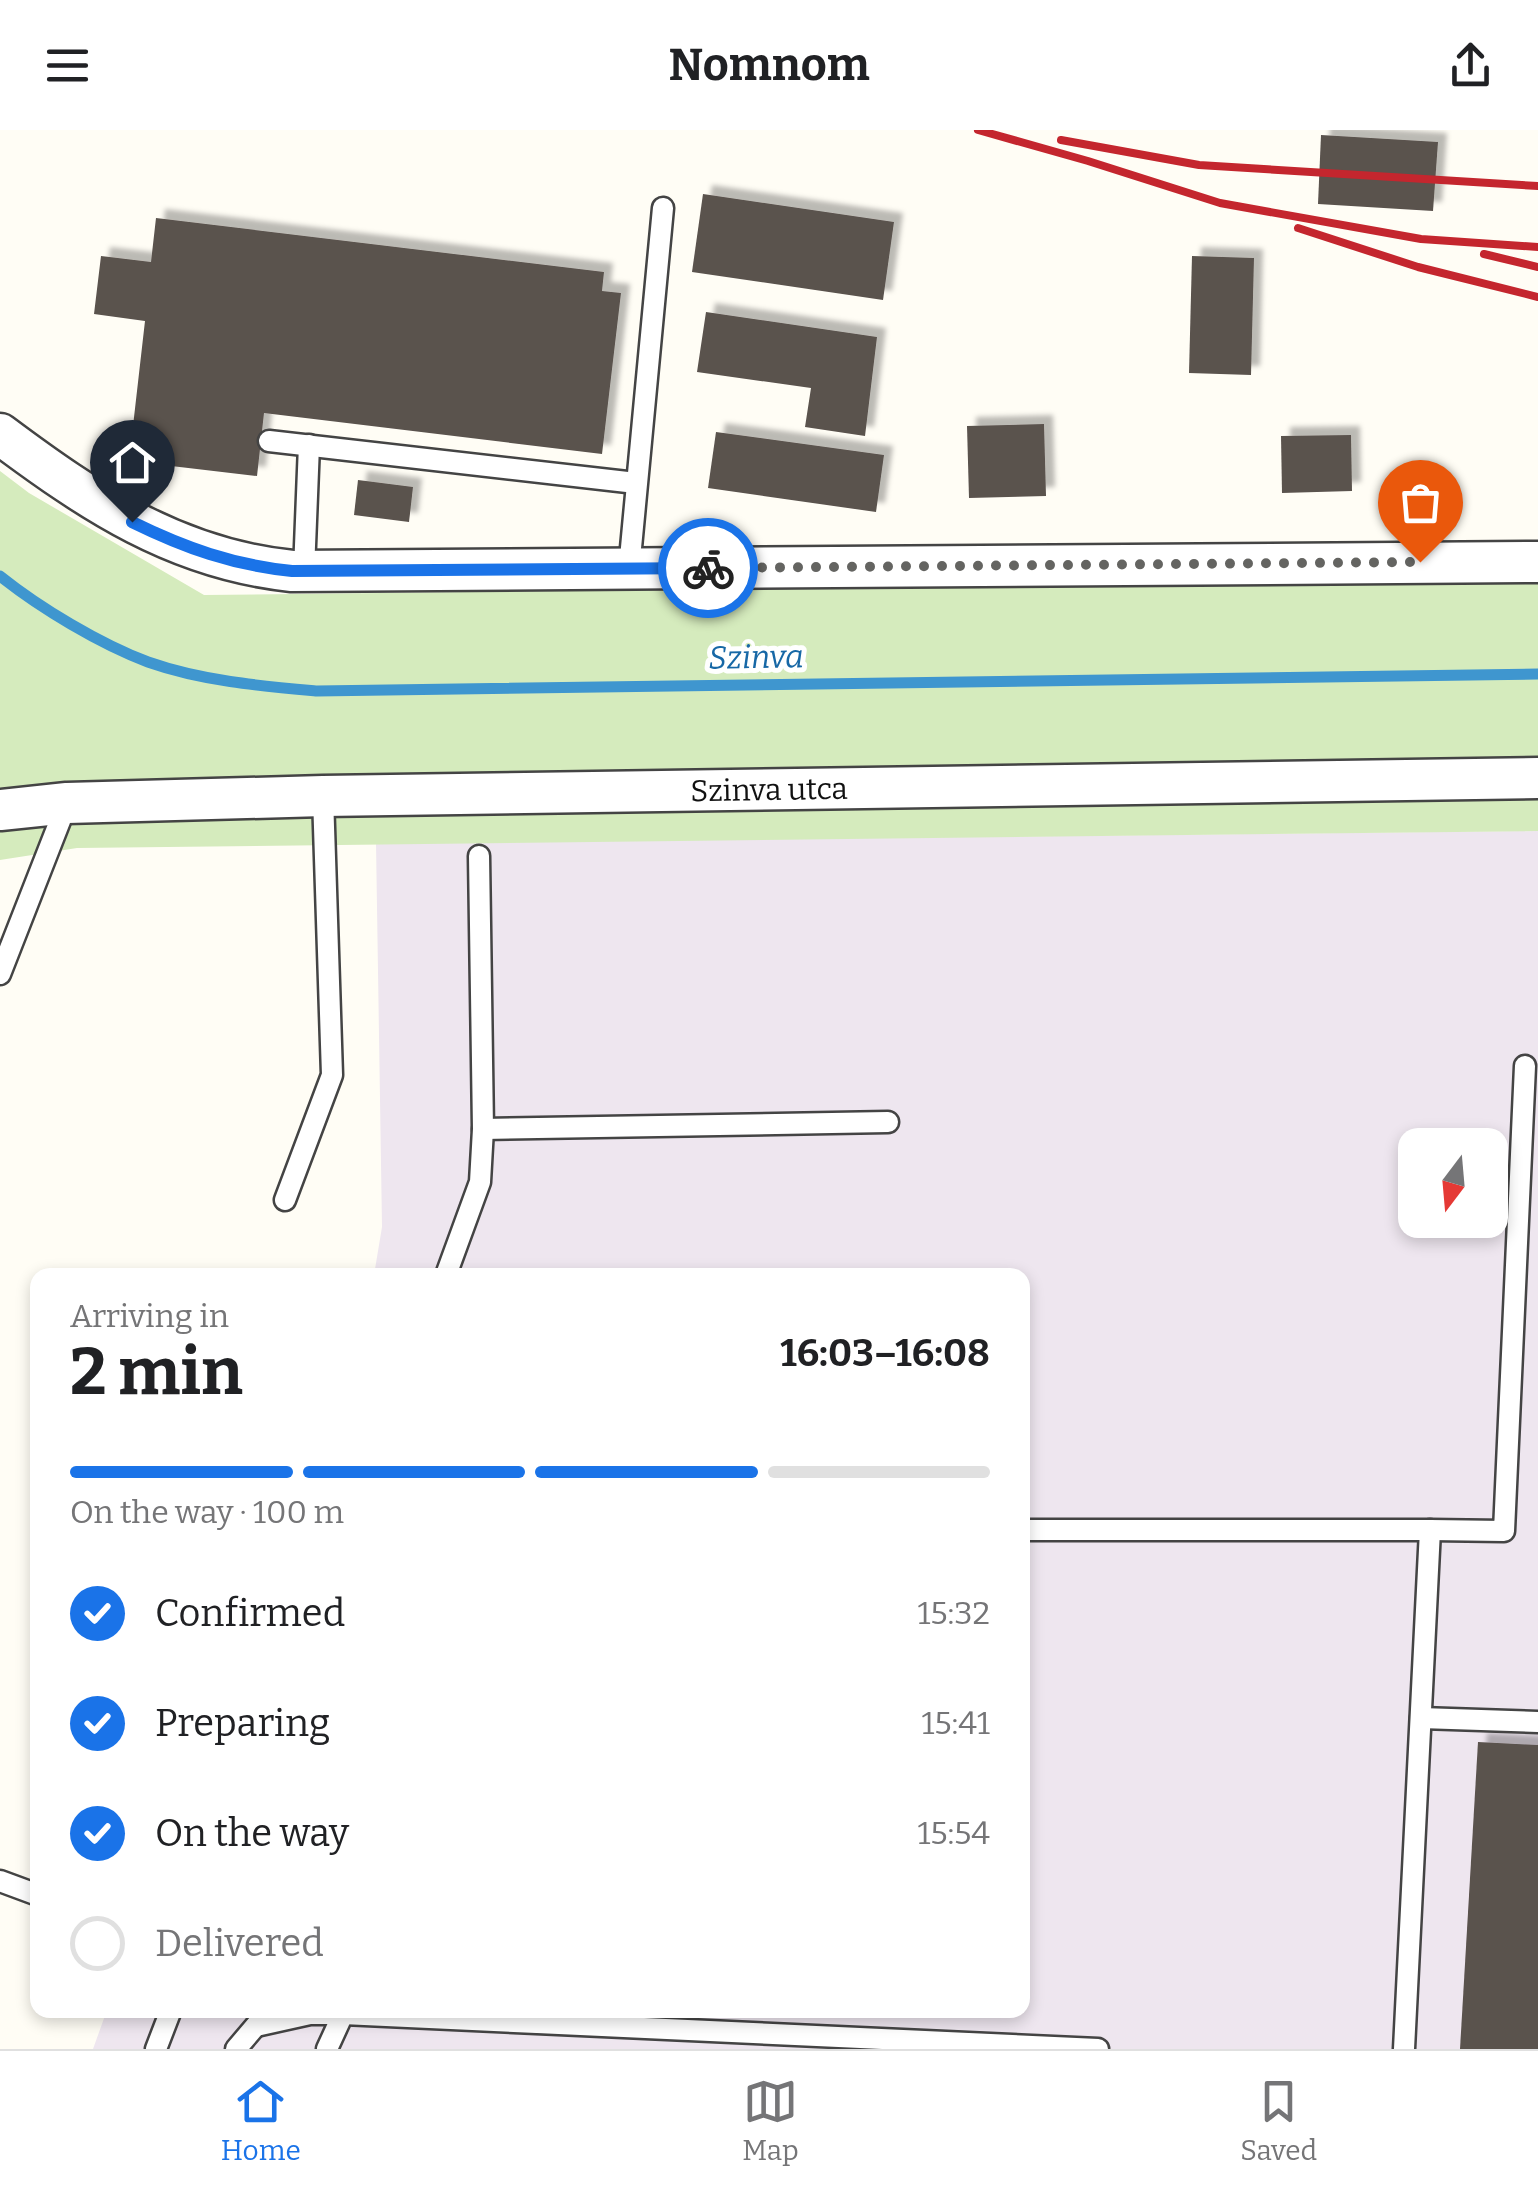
<!DOCTYPE html>
<html lang="en">
<head>
<meta charset="utf-8">
<style>
  body { margin:0; font-family:Bitter,serif; background:#f2f2f2; color:#202124; height:100vh; display:flex; flex-direction:column; font-size:38px; white-space:nowrap }
  * { box-sizing:border-box; margin:0 }
  p { font-size:32px; color:#757577 }
  .icon { flex:none; width:55px; height:55px; fill:none; stroke:currentColor; stroke-width:2; stroke-linecap:round; stroke-linejoin:round }
  .map { position:relative; flex:1; overflow:hidden }
  .details { position:absolute; left:30px; top:1138px; width:1000px; height:750px; display:flex; flex-direction:column; background:#fff; border-radius:20px; box-shadow:0 5px 15px #0003 }
  .details>* { flex:none }
  .needle { width:65px; rotate:196deg }
  .tools { position:absolute; left:1398px; top:998px; display:grid; gap:20px }
  .tools a { display:grid; place-items:center; width:110px; height:110px; border-radius:20px; background:#fff; box-shadow:0 5px 15px #0003; font-size:50px }
  .pin { position:absolute; display:grid; place-items:center; width:85px; height:85px; color:#fff; margin:-102px -42px; border-radius:50% 50% 50% 0; rotate:-45deg; box-shadow:0 0 10px #0007 }
  .pin .icon { rotate:45deg }
  .courier { position:absolute; display:grid; place-items:center; width:100px; height:100px; margin:-50px; border:8px solid #1a73e8; border-radius:50%; background:#fff; color:#222; box-shadow:0 2px 12px #0007 }
  .overview em { font-style:normal; font-weight:700 }
  .overview div { display:flex; flex-direction:column-reverse }
  .overview { display:flex; align-items:center; justify-content:space-between; height:170px; padding:0 40px }
  h1 { font-size:65px; font-weight:700; line-height:75px }
  .bar { display:grid; grid-template-columns:repeat(4,1fr); gap:15px 10px; align-content:center; height:120px; padding:0 40px }
  .bar i { height:12px; border-radius:8px; background:#e0e0e0 }
  .bar .current { background:#1a73e8 }
  .bar p { grid-column:span 4 }
  ol { padding:0 40px; list-style:none }
  li { display:flex; align-items:center; gap:30px; height:110px }
  li p { margin-inline-start:auto }
  li .icon { padding:10px; border-radius:50%; background:#1a73e8; color:#fff; stroke-width:4 }
  li:last-child { color:#757577 }
  li i { width:55px; height:55px; border:5px solid #e0e0e0; border-radius:50% }
  header { display:flex; justify-content:space-between; align-items:center; height:130px; padding:0 40px; background:#fff; font-size:45px; font-weight:700 }
  .dock { display:flex; justify-content:space-around; align-items:center; height:140px; border-top:2px solid #e0e0e0; background:#fff; font-size:28px; color:#757577 }
  .dock a { display:grid; justify-items:center; gap:5px }
  .dock .current { color:#1a73e8 }
  .map>svg:first-child { display:block }
</style>
</head>
<body>
<header><svg class="icon" aria-label="menu" viewBox="0 0 24 24"><path d="M4 6h16M4 12h16M4 18h16"/></svg>Nomnom<svg class="icon" aria-label="share" viewBox="0 0 24 24"><path d="M12 15V3M7 8l5-5 5 5M5 13v7h14v-7"/></svg></header>
<div class="map">
<svg width="1538" height="1919" viewBox="0 0 1538 1919">
  <defs>
    <filter id="shadow"><feDropShadow dx="9" dy="-9" stdDeviation="2.5" flood-color="#0004"/></filter>
  </defs>
  <rect width="100%" height="100%" fill="#fffdf5"/>
  <path fill="#eee6ef" fill-rule="evenodd" d="M1538 701V1919H93L107 1880H1022V1145H374L382 1097 376 713ZM1415 1015H1490V1090H1415Z"/>
  <polygon fill="#d5ebbd" points="0,341 29,363 204,465 1538,450 1538,701 77,718 0,730"/>
  <g fill="none" stroke-linecap="round" stroke-linejoin="round">
    <path stroke="#3f96cf" stroke-width="11" d="M0 446C40 478 100 514 148 532 202 551 261 556 317 561L1538 544"/>
  </g>
  <g fill="#5a524d" filter="url(#shadow)">
    <polygon points="1321,5 1438,12 1433,81 1318,74"/>
    <polygon points="703,64 894,92 883,170 692,142"/>
    <polygon points="156,88 604,142 602,161 621,163 602,324 264,283 257,346 129,331 145,191 94,184 101,126 151,132"/>
    <polygon points="1192,126 1254,128 1251,245 1189,243"/>
    <polygon points="706,182 877,207 865,306 805,297 811,258 697,242"/>
    <polygon points="1044,294 1046,366 969,368 967,296"/>
    <polygon points="716,302 884,325 876,382 708,358"/>
    <polygon points="1351,305 1352,361 1282,363 1281,306"/>
    <polygon points="358,350 413,357 409,392 354,385"/>
    <polygon points="1478,1612 1538,1615 1538,1919 1460,1919"/>
  </g>
  <g fill="none" stroke-linecap="round" stroke-linejoin="round">
    <defs>
      <g id="service">
        <polyline points="269,311 636,353"/>
        <polyline points="629,439 663,78"/>
        <polyline points="304,441 309,315"/>
        <polyline points="0,844 67,673"/>
        <polyline points="483,999 888,992"/>
        <polyline points="285,1070 332,945 323,666"/>
        <polyline points="446,1145 480,1052 483,999 479,726"/>
        <polyline points="1022,1400 1430,1400 1404,1919"/>
        <polyline points="1430,1400 1504,1401 1525,936"/>
        <polyline points="1421,1588 1538,1592"/>
        <polyline points="0,1751 38,1765"/>
        <polyline points="256,1896 310,1884 343,1884 1098,1919"/>
        <polyline points="156,1919 171,1880"/>
        <polyline points="236,1919 264,1886"/>
        <polyline points="327,1919 343,1884"/>
      </g>
      <g id="minor">
        <path d="M0 304C91 372 176 429 292 441L1538 432"/>
        <polyline points="0,680 67,673 323,666 1538,648"/>
      </g>
    </defs>
    <use href="#service" stroke="#444" stroke-width="25"/>
    <use href="#minor" stroke="#444" stroke-width="45"/>
    <use href="#service" stroke="#fff" stroke-width="20"/>
    <use href="#minor" stroke="#fff" stroke-width="40"/>
    <g stroke="#c4262e" stroke-width="8">
      <polyline points="978,0 1088,31 1220,73 1421,109 1538,117"/>
      <polyline points="1061,10 1199,35 1538,56"/>
      <polyline points="1298,98 1418,137 1538,167"/>
      <polyline points="1484,124 1538,137"/>
    </g>
  </g>
  <g fill="none" stroke-linecap="round" stroke-linejoin="round">
    <polyline stroke="#646461" stroke-width="10" stroke-dasharray="0 18" points="708,438 1420,432"/>
    <path stroke="#1a73e8" stroke-width="12" d="M132 392C185 418 233 435 292 441L708 438"/>
  </g>
  <g text-anchor="middle" dominant-baseline="central" stroke-width="10" stroke-linejoin="round" paint-order="stroke">
    <g font-size="30" fill="#111" stroke="#fff">
      <text transform="translate(769 660) rotate(-1)">Szinva utca</text>
    </g>
    <g font-size="32" font-style="italic" fill="#1768a6" stroke="#fff">
      <text transform="translate(756 527) rotate(-1)">Szinva</text>
    </g>
  </g>
</svg>
<div class="tools">
<a><svg class="needle" viewBox="-14 -14 28 28"><path d="M0-13l5 13h-10z" fill="#e53935"/><path d="M0 13l5-13h-10z" fill="#757577"/></svg></a>
</div>
<div class="pin" style="left:1420px;top:432px;background:#ea580c"><svg class="icon" aria-label="bag" viewBox="0 0 24 24"><path d="M5 8h14l-1 12H6zM9 8a3 3 0 0 1 6 0"/></svg></div>
<div class="pin" style="left:132px;top:392px;background:#1f2937"><svg class="icon" aria-label="home" viewBox="0 0 24 24"><path d="M3 11l9-7 9 7M6 9v11h12V9"/></svg></div>
<div class="courier" style="left:708px;top:438px"><svg class="icon" aria-label="bike" viewBox="0 0 24 24"><circle cx="6" cy="16" r="4"/><circle cx="18" cy="16" r="4"/><path d="M6 16l4-8h5l3 8M10 8l3 8H6M13 5h3"/></svg></div>
<section class="details">
<div class="overview"><div><h1>2 min</h1><p>Arriving in</p></div><em>16:03–16:08</em></div>
<div class="bar"><i class="current"></i><i class="current"></i><i class="current"></i><i></i><p>On the way · 100 m</p></div>
<ol>
<li><svg class="icon" aria-label="check" viewBox="0 0 24 24"><path d="M5 12l5 5 9-10"/></svg>Confirmed<p>15:32</p></li>
<li><svg class="icon" aria-label="check" viewBox="0 0 24 24"><path d="M5 12l5 5 9-10"/></svg>Preparing<p>15:41</p></li>
<li><svg class="icon" aria-label="check" viewBox="0 0 24 24"><path d="M5 12l5 5 9-10"/></svg>On the way<p>15:54</p></li>
<li><i></i>Delivered</li>
</ol>
</section>
</div>
<nav class="dock">
<a class="current"><svg class="icon" aria-label="home" viewBox="0 0 24 24"><path d="M3 11l9-7 9 7M6 9v11h12V9"/></svg>Home</a>
<a><svg class="icon" aria-label="map" viewBox="0 0 24 24"><path d="M3 6l6-2 6 2 6-2v14l-6 2-6-2-6 2zM9 4v14M15 6v14"/></svg>Map</a>
<a><svg class="icon" aria-label="saved" viewBox="0 0 24 24"><path d="M7 4h10v16l-5-4-5 4z"/></svg>Saved</a>
</nav>
</body>
</html>
